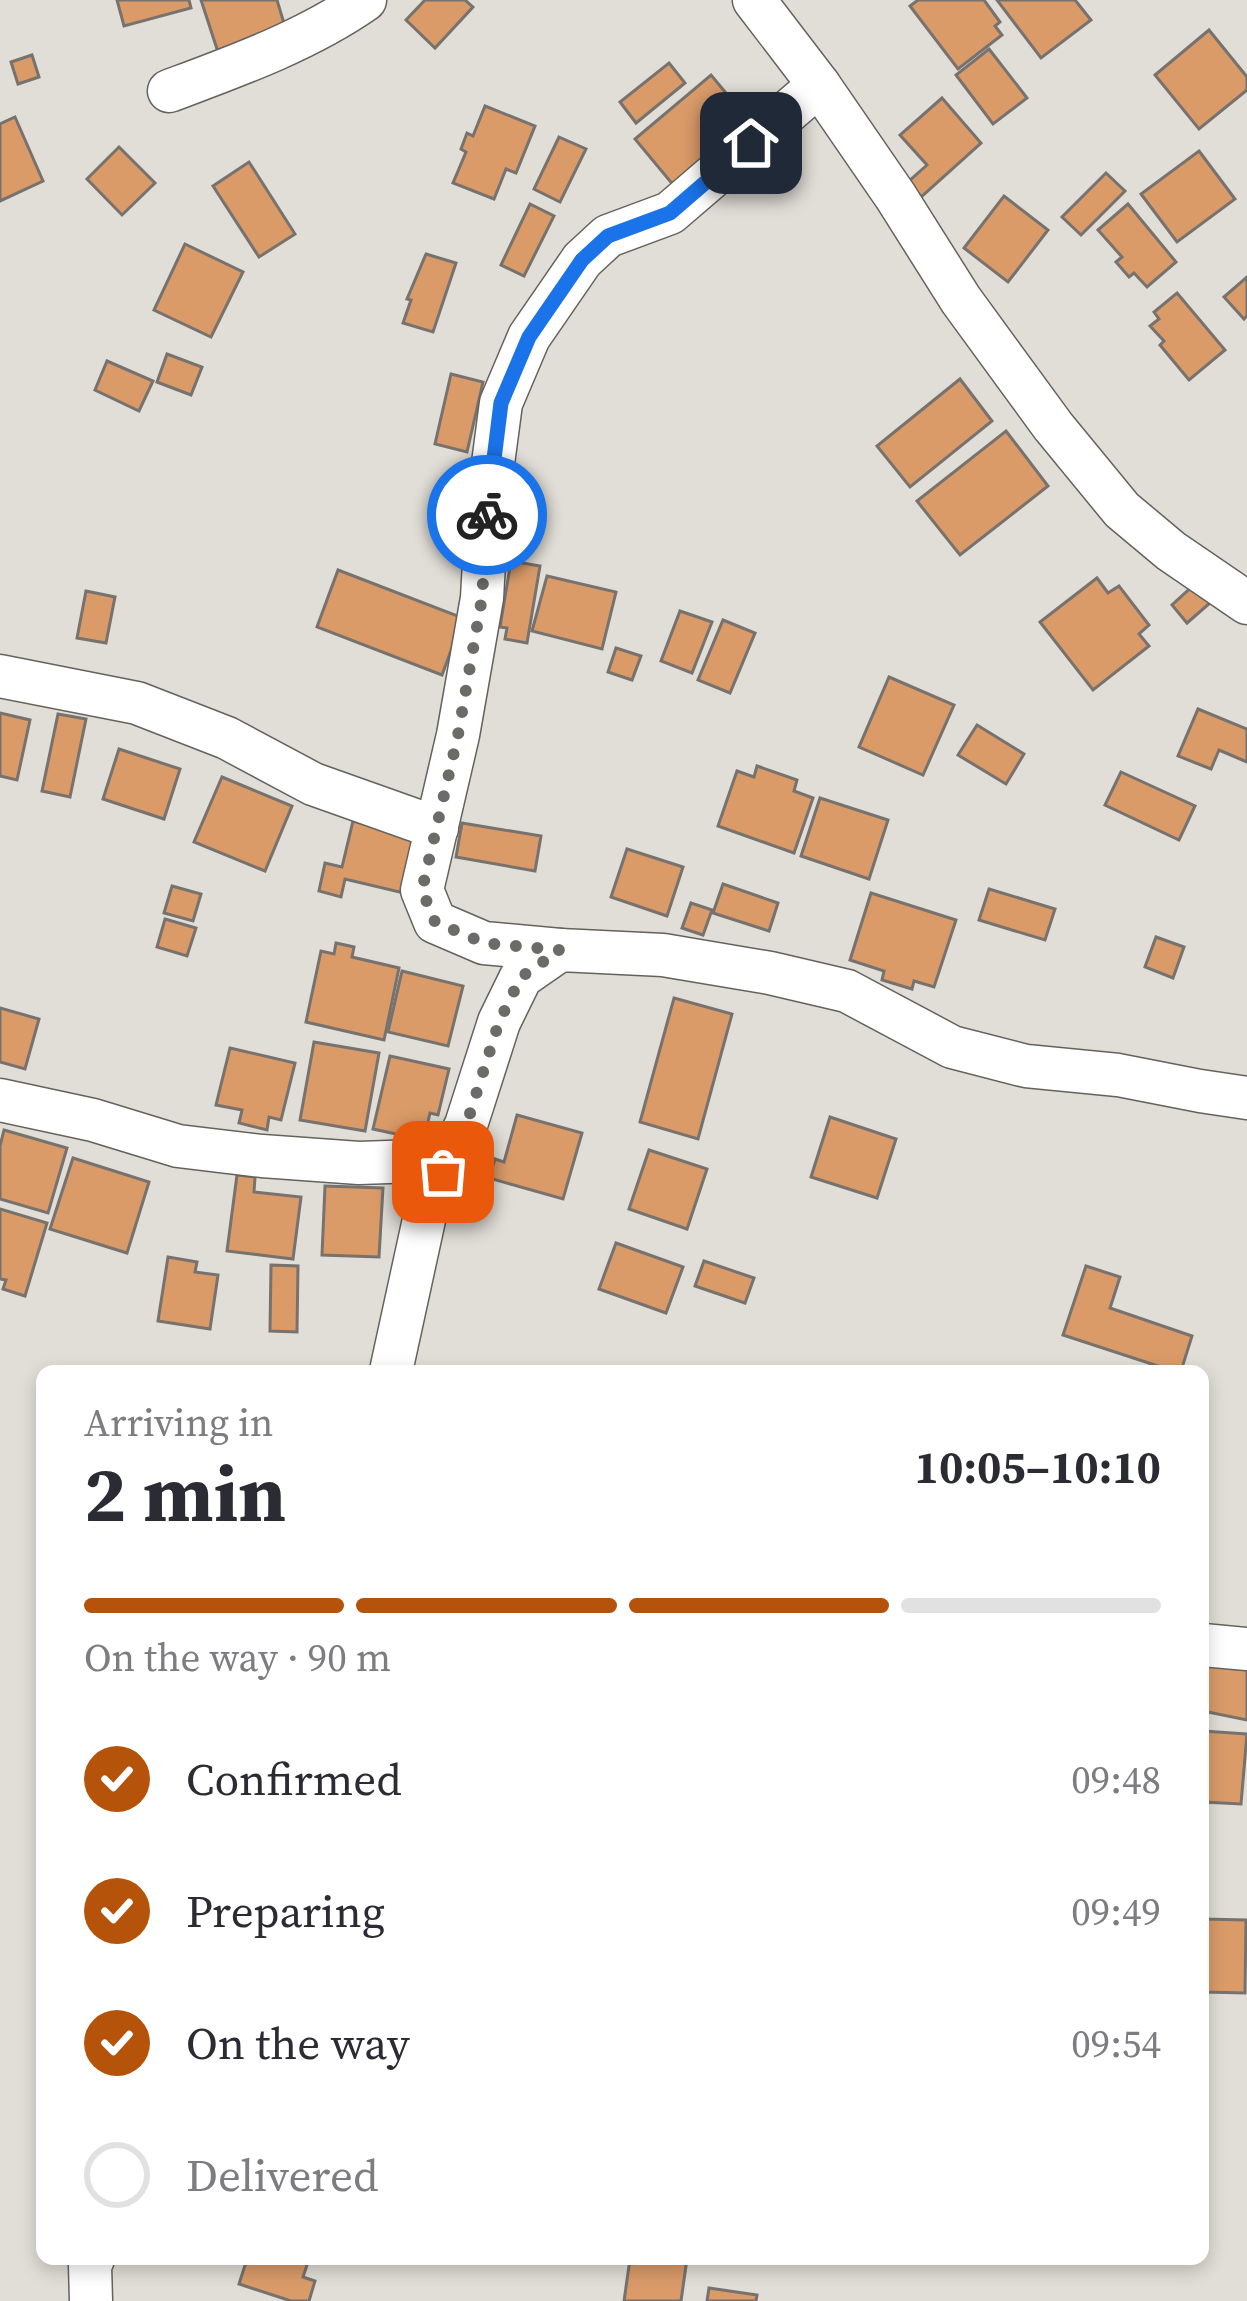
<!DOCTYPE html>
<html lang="en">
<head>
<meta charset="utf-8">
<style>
  body { margin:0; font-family:"Source Serif 4",serif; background:#f2f2f3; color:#2b2b33; height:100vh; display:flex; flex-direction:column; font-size:45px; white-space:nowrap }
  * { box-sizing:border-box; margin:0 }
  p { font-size:39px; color:#7c7c81 }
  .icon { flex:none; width:66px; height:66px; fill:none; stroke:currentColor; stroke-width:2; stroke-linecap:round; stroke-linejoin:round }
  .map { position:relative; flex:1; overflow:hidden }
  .details { position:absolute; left:36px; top:1365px; width:1173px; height:900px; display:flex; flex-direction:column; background:#fff; border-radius:18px; box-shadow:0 6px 18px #0003 }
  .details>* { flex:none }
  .pin { position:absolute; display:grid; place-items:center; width:102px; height:102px; color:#fff; margin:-51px; border-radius:24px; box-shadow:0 6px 18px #0006 }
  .courier { position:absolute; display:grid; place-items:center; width:120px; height:120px; margin:-60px; border:9px solid #1a73e8; border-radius:50%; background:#fff; color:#222; box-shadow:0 3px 15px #0007 }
  .head em { font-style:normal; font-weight:700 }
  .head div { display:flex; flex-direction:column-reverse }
  .head { display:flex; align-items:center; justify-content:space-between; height:204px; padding:0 48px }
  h1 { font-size:78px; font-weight:700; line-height:90px }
  .bar { display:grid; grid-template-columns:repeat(4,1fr); gap:18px 12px; align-content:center; height:144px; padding:0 48px }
  .bar i { height:15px; border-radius:9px; background:#e1e1e2 }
  .bar .selected { background:#b45309 }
  .bar p { grid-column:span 4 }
  ol { padding:0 48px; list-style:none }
  li { display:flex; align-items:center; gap:36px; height:132px }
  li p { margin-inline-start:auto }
  li .icon { padding:12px; border-radius:50%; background:#b45309; color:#fff; stroke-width:4 }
  li:last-child { color:#7c7c81 }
  li i { width:66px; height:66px; border:6px solid #e1e1e2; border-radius:50% }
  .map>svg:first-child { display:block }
</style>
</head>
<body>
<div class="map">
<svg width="1247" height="2301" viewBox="0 0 1247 2301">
  <rect width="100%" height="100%" fill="#e1ded7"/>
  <g fill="#da9b69" stroke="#77726e" stroke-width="3">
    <polygon points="117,0 189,0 191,8 124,26"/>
    <polygon points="201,0 277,0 286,30 218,52"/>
    <polygon points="425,0 465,0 473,7 435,48 406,20"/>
    <polygon points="918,0 984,0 1000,22 995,26 1002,35 958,69 910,6"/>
    <polygon points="997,0 1075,0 1091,20 1041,58"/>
    <polygon points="1209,30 1247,77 1247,90 1199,129 1155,75"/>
    <polygon points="989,49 1027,98 993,124 956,75"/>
    <polygon points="32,55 39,77 18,84 11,62"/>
    <polygon points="669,63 685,83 636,123 620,102"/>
    <polygon points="711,75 750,122 674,186 635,139"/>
    <polygon points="942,98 981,143 921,197 908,182 927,165 900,135"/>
    <polygon points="485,106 535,126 516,173 506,169 494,199 453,183 466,152 461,149 467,133 473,136"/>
    <polygon points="15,117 43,181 0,201 0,124"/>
    <polygon points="559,137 586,149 560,202 534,189"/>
    <polygon points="119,147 155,183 122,215 87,179"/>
    <polygon points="1199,151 1235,199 1177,242 1141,194"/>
    <polygon points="249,162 295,234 259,257 213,186"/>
    <polygon points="1106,173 1125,191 1081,235 1062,217"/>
    <polygon points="1004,196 1048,230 1008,282 964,248"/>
    <polygon points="530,204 554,216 524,276 501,265"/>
    <polygon points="1128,204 1176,262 1147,287 1134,273 1129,277 1116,262 1122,257 1098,230"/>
    <polygon points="185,244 243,272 211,337 154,310"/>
    <polygon points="426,254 456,263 433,332 403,323 411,300 407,299"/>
    <polygon points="1247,277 1247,316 1244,319 1224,297"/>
    <polygon points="1177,293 1225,350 1189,380 1160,345 1164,341 1150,326 1159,319 1154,312"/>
    <polygon points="167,354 202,367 191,395 157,382"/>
    <polygon points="107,361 153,381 139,411 95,390"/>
    <polygon points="451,374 483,382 467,452 435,444"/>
    <polygon points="960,379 992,421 910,487 877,446"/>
    <polygon points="1006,431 1048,486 960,555 917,501"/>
    <polygon points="511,561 540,566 527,643 505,639 507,628 500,627"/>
    <polygon points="338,570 463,618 442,675 317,627"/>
    <polygon points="547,576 616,592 602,649 532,631"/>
    <polygon points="1097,578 1108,593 1119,586 1149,625 1139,634 1149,646 1093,690 1040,622"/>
    <polygon points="1195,584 1211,602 1187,623 1172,605"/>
    <polygon points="86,591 115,597 106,643 77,638"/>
    <polygon points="680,611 712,622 692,673 661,661"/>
    <polygon points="723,620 755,633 730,693 698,680"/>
    <polygon points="616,648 641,656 632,680 608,672"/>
    <polygon points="889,677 954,705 923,775 859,747"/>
    <polygon points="1198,709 1247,729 1247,762 1219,750 1211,769 1178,756"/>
    <polygon points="0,713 30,720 17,780 0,776"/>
    <polygon points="58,714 86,719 70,797 42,791"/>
    <polygon points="977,725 1024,754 1006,784 958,755"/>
    <polygon points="119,749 180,769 164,819 103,799"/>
    <polygon points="757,766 797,780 794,791 813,798 794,853 718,826 737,771 754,777"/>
    <polygon points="1121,772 1195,806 1179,840 1105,805"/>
    <polygon points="222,777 292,806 265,871 194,842"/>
    <polygon points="820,798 888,820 869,879 801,856"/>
    <polygon points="353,821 426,839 412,895 345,879 341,897 319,891 325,863 342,867"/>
    <polygon points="462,823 541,836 535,871 456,857"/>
    <polygon points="627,849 683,867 667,916 611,897"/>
    <polygon points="723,884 778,903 769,931 713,913"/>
    <polygon points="172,886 201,894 193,921 164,913"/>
    <polygon points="989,889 1055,909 1045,940 979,920"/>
    <polygon points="871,893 956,920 934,987 914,981 912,989 882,980 884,971 850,960"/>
    <polygon points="691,903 712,910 703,935 682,928"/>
    <polygon points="165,919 196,928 187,956 157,947"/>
    <polygon points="1156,937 1184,947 1173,978 1145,967"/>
    <polygon points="336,943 354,947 352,957 399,968 384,1040 306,1022 321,951 334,954"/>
    <polygon points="402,971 463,986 448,1046 388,1032"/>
    <polygon points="674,998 732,1014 698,1139 640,1122"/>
    <polygon points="0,1008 39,1019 25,1069 0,1062"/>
    <polygon points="314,1042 379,1053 365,1131 300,1120"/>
    <polygon points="230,1048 295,1063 281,1120 269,1117 267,1130 239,1123 242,1110 216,1105"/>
    <polygon points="390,1056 449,1069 438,1115 430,1113 424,1140 373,1129"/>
    <polygon points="517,1115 582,1133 563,1199 489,1178 495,1159 504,1162"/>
    <polygon points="830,1117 896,1139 877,1198 811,1177"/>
    <polygon points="4,1130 67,1148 48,1213 0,1199 0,1146"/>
    <polygon points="649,1150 707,1169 687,1229 629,1209"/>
    <polygon points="73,1158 149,1182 127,1253 50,1229"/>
    <polygon points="237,1175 255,1177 254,1192 301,1197 293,1259 227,1251"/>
    <polygon points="325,1186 383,1188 379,1257 322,1255"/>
    <polygon points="0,1209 47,1223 25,1296 3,1289 6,1280 0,1279"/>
    <polygon points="616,1243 683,1267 666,1313 599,1289"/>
    <polygon points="168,1257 197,1262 195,1272 218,1275 210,1329 158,1321"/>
    <polygon points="704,1261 754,1278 745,1303 695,1286"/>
    <polygon points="271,1265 298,1266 297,1332 270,1331"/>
    <polygon points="1086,1266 1120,1277 1110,1308 1192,1336 1181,1371 1173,1371 1063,1335"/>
    <polygon points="1203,1660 1247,1668 1247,1720 1203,1711"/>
    <polygon points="1203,1731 1247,1734 1241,1804 1203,1802"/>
    <polygon points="1203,1919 1246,1920 1245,1993 1203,1992"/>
    <polygon points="247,2259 309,2259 303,2277 315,2281 309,2301 291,2301 239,2284"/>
    <polygon points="630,2259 687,2259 681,2301 624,2301"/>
    <polygon points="709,2288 757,2295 756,2301 707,2301"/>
  </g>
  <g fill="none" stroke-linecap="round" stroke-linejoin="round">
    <defs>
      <g id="street">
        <polyline points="754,0 819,85 896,197 961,300 1053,426 1122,510 1171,551 1247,603"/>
        <path d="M169 91C236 66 306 41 365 0"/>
        <polyline points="0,676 137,703 227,738 313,784 437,828"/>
        <polyline points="560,950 484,943 435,922 422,890 458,735 482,598 487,509 501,403 529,337 582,260 608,236 670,213 819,85"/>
        <polyline points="0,1100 93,1120 178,1146 262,1156 359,1163 417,1161 443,1172 466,1125 499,1022 521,977 560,950 663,955 770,973 847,991 952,1047 1026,1066 1118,1075 1200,1091 1247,1098"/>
        <polyline points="391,1371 425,1215 443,1172"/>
        <polyline points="1203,1645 1247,1649"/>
        <polyline points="91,2301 90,2265 93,2259"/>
      </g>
    </defs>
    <use href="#street" stroke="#65625d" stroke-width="45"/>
    <use href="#street" stroke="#fff" stroke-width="42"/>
  </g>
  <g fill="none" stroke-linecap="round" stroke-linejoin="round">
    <polyline stroke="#6d6b67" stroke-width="12" stroke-dasharray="0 21.6" points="443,1172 466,1126 499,1022 521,977 560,950 484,943 435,922 422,890 458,735 482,598 487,515"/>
    <polyline stroke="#1a73e8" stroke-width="15" points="487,515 501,403 529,337 582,260 608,236 670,213 751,143"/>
  </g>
</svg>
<div class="pin" style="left:443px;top:1172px;background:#ea580c"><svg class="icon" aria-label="bag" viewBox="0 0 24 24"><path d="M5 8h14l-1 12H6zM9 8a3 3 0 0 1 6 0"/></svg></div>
<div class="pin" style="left:751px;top:143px;background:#1f2937"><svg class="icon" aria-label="home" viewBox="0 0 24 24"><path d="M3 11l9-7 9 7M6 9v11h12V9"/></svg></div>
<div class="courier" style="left:487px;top:515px"><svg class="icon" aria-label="bike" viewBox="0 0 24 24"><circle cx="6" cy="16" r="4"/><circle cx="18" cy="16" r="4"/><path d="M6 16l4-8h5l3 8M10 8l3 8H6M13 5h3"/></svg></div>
<section class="details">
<div class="head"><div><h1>2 min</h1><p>Arriving in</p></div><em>10:05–10:10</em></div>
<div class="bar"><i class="selected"></i><i class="selected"></i><i class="selected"></i><i></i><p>On the way · 90 m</p></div>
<ol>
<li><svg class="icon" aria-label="check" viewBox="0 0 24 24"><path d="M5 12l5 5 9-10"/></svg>Confirmed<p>09:48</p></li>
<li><svg class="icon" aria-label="check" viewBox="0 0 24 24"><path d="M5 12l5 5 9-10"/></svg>Preparing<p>09:49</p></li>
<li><svg class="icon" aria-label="check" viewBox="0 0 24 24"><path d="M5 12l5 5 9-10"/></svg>On the way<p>09:54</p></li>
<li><i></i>Delivered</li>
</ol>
</section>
</div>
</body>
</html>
